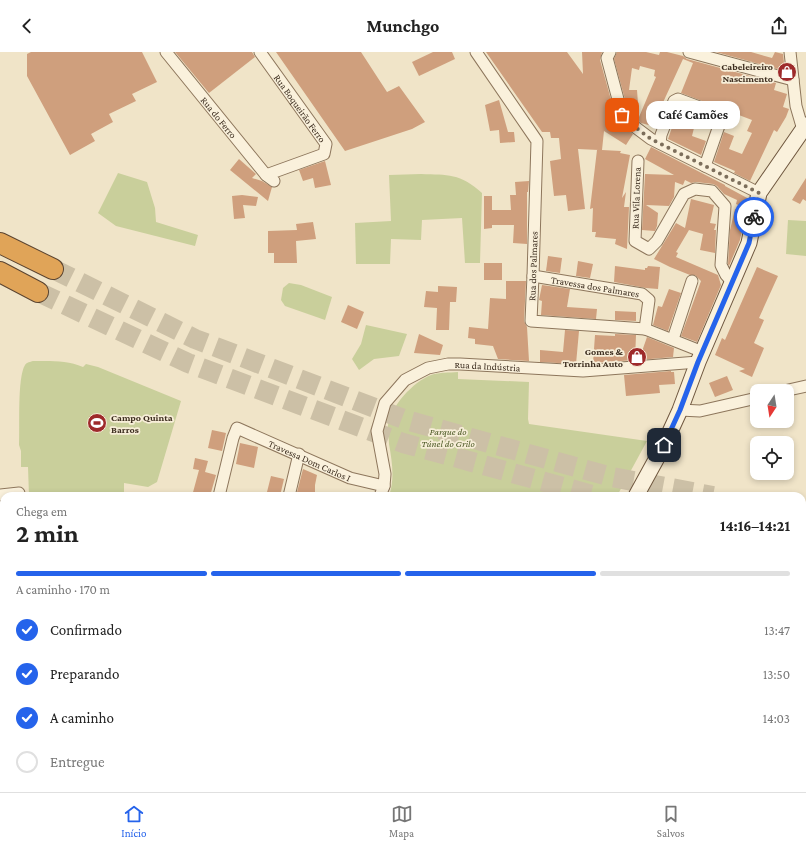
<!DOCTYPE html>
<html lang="pt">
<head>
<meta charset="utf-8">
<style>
  body { margin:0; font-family:"Crimson Pro",serif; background:#f2f2f2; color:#222; height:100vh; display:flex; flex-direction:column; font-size:15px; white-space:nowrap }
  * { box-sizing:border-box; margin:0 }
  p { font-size:13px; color:#767676 }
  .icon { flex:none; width:22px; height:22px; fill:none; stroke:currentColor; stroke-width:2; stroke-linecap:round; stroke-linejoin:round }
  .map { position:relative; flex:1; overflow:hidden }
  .panel { position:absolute; left:0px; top:440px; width:806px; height:300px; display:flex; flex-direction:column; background:#fff; border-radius:12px 12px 0 0; box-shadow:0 2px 6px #0003 }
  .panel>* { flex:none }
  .needle { width:26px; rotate:192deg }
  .fabs { position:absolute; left:750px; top:332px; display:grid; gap:8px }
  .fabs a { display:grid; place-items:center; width:44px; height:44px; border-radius:8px; background:#fff; box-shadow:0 2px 6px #0003; font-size:20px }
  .pin { position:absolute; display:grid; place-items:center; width:34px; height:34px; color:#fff; margin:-17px; border-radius:8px; box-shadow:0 2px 6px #0006 }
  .courier { position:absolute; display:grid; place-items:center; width:40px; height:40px; margin:-20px; border:3px solid #2563eb; border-radius:50%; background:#fff; color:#222; box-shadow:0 1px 5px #0007 }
  .bubble { position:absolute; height:28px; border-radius:12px; background:#fff; box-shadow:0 2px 6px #0003; font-size:13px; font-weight:700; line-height:28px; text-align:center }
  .head em { font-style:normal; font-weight:700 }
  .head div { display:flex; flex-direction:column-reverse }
  .head { display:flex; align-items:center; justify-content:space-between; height:68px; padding:0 16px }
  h1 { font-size:26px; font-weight:700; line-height:30px }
  .bar { display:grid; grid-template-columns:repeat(4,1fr); gap:6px 4px; align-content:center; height:48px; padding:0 16px }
  .bar i { height:5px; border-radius:3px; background:#e0e0e0 }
  .bar .active { background:#2563eb }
  .bar p { grid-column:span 4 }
  ol { padding:0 16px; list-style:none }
  li { display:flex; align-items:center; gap:12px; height:44px }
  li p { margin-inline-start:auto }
  li .icon { padding:4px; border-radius:50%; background:#2563eb; color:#fff; stroke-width:4 }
  li:last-child { color:#767676 }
  li i { width:22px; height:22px; border:2px solid #e0e0e0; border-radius:50% }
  header { display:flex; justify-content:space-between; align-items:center; height:52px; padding:0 16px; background:#fff; font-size:18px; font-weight:700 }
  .tabs { display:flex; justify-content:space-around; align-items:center; height:56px; border-top:1px solid #e0e0e0; background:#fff; font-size:11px; color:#767676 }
  .tabs a { display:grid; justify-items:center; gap:2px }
  .tabs .active { color:#2563eb }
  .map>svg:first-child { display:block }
</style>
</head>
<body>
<header><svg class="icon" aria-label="back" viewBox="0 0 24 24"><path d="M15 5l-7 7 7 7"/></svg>Munchgo<svg class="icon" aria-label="share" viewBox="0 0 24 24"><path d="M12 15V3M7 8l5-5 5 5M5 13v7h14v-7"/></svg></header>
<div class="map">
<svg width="806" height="740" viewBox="0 0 806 740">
  <rect width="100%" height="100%" fill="#f0e4c8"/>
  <g fill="#c9cf9b">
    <polygon points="118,121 147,130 155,156 156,170 198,183 195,194 116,174 98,161"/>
    <path d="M421 122C448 123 460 121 482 141L480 211H465L462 166 422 168 421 188 391 187 390 212H356L355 171 391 169 389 123Z"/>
    <polygon points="788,168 806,169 806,204 786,202"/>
    <polygon points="289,231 301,233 332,245 325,268 285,254 281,248 283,236"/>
    <polygon points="366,273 407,282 399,304 374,307 359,318 352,307 361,292"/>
    <path d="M33 309C51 309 67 308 83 315L86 312 98 315 181 349 157 430 148 435 124 431V444H29L28 415H21V399L19 393C20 376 17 326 25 313 27 310 30 310 33 309Z"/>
    <path d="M458 320V327L529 330 528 367 529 372 647 389 617 444H389C395 427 392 409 389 392 389 386 387 379 388 373 391 354 413 330 431 323 440 320 449 321 458 320Z"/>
  </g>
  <g fill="#cf9f7d" fill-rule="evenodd">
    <polygon points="31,0 142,0 157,30 132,42 136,49 109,62 113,70 91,82 95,89 70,103 27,24 27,2"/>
    <polygon points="175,0 252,0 255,5 209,41"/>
    <polygon points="276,0 361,0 387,40 399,34 425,70 412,77 345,99"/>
    <polygon points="433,0 452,0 455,7 419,24 412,10"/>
    <polygon points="486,0 567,0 583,22 582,0 602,0 600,8 615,62 608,60 607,64 618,70 633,82 626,93 604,79 602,98 621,99 620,101 630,103 622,146 626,140 624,155 629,155 627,197 615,192 616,187 595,185 596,180 592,180 593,156 590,157 597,98 599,98 578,97 585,157 568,159 566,143 554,144 550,109 561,107 559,86 551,86 550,80 542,80"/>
    <path d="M617 0H646L659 3 660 0H667L683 4 687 7 776 31 774 38 787 42 783 55 789 57 786 65 777 80 774 78 750 129 734 121 735 119 714 110 724 80 734 84 729 97 742 102 752 81 747 79 752 68 681 41 693 11 683 7 660 57 657 55 652 74 641 71 629 62 614 7ZM640 14 655 18 654 24 656 25 639 65 637 38H629L632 16 639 18Z"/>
    <polygon points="716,0 751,0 772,6 775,0 783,2 785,19"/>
    <polygon points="499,48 508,80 514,80 515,90 500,91 499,78 490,79 485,53"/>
    <polygon points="679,55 694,61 689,74 694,76 692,84 706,89 701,103 668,87"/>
    <polygon points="651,95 725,133 725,134 749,147 747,157 736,152 737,148 724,142 717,134 713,132 696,130 691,131 685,128 683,133 675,130 674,145 669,154 646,153 658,161 657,174 655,179 642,178 645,122 674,123 645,107"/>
    <polygon points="239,107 256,122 252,126 262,129 272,135 268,149 230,118"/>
    <polygon points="325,109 331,133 315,136 313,126 303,129 299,118"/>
    <polygon points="806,126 806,149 803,147 800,152 792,148"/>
    <polygon points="529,129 528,140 527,140 527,192 513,191 514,173 492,173 492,176 484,177 484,144 492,144 492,158 511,158 510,143 516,143 515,130"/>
    <polygon points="242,143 258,145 256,154 243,153 245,166 234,167 232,144"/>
    <polygon points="691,147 714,153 710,171 716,172 714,178 716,178 715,201 700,198 703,182 689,178 676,200 678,201 676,205 718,223 721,233 697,290 681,284 701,229 695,223 690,223 670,215 654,207 676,171 685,176"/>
    <polygon points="735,157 746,160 740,188 729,214 728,212 730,178"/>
    <polygon points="313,170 316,187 296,189 297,211 274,211 274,201 268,201 268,179 297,178 296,172"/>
    <polygon points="548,204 562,206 560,221 546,219"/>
    <polygon points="578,209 593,212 590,226 576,224"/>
    <rect x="484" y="211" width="18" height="17"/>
    <polygon points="615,214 645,218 645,216 647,216 648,214 660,215 658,237 646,236 614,230"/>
    <polygon points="757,215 778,224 759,266 764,268 754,291 764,296 752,325 739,319 745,317 715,303 722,286 725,288"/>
    <polygon points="506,229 526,229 524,269 527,275 529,309 498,307 493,294 475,292 475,287 468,286 469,275 488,277 490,246 506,247"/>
    <polygon points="542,233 570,237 567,255 597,257 596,267 541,263 542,249 539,248"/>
    <polygon points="438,234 457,235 456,250 450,250 449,278 436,278 437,256 424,255 426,239 438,240"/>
    <polygon points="669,237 681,241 668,279 653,273 658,254 662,255"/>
    <polygon points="348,253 364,260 357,277 341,270"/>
    <polygon points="615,259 636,260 636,269 615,268"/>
    <polygon points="565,278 579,279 576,312 540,310 540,298 563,300"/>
    <polygon points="419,282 443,293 440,303 414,301"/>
    <polygon points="615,282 636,283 635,308 593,311 595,283 615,284"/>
    <polygon points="647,285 674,296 673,305 639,308"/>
    <polygon points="671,319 671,320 674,320 675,332 659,333 660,341 626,344 624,323"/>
    <polygon points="727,324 733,338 715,345 709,331"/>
    <polygon points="212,378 226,381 222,399 208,396"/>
    <polygon points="240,391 258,395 254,416 236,412"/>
    <polygon points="195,406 208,409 205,420 216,423 210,444 192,444 199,418 193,417"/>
    <polygon points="303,417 317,423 315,433 315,444 296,444"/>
    <polygon points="271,424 284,427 280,444 266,444"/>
  </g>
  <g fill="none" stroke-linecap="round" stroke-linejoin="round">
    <g stroke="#ccc0a6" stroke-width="20" stroke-dasharray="20 10" stroke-linecap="butt">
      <polyline points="53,217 195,287 406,368 612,425 713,444"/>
      <polyline points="38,240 188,311 403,391 596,444"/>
    </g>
    <defs>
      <g id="street">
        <path id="s1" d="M166 0 266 123 274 129"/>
        <path id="s2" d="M260 0 326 92 324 102 266 123"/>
        <polyline points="476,0 537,89 533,224 531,269 645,277 703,300"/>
        <polyline points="610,0 607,6 623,66 651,87 759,141"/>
        <polyline points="689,0 793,28"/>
        <polyline points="790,0 796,54 803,78"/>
        <polyline points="660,91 661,83 674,49 678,47 721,63 721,68 705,114"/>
        <polyline points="638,109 635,189 649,197 657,189 684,142 695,137 712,139 725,154 721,213 726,223 732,230"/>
        <path id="s3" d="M533 224 642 242 649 248 645 277"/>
        <polyline points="673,287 692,229"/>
        <polyline points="784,339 806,334"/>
        <polyline points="680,358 700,359 757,346"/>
        <polyline points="0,443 19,441 19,444"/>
        <path id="s4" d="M219 444 233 386 237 376 350 426 384 434"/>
        <polyline points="289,444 299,402"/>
        <path id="s5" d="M380 444 384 434 385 422 377 379 385 351 405 328 428 316 448 312H460L583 319 698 310"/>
        <polyline points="0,635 4,636"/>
        <polyline points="35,736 36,740"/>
        <polyline points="73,736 73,740"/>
        <polyline points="185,736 185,740"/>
        <polyline points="270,736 271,740"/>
        <polyline points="341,736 342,740"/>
        <polyline points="455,736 457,740"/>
        <polyline points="757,736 764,740"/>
        <polyline points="141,740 141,736"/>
        <polyline points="372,740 386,736"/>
        <polyline points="490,740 499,736"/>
        <polyline points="573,740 577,736"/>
        <polyline points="725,740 730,736"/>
      </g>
      <g id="secondary">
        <polyline points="636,444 664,393 680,358 698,310 749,191 759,141 806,73"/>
        <polyline points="641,740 645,736"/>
      </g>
      <g id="highway">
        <polyline points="0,191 53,217"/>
        <polyline points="0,220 38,240"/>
        <polyline points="802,464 806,465"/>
        <polyline points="802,499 806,501"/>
      </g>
    </defs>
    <use href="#street" stroke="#8d765c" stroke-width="13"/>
    <use href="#secondary" stroke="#6f573f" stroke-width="17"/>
    <use href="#highway" stroke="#5b4430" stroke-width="22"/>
    <use href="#street" stroke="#faf1dc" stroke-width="11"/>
    <use href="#secondary" stroke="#faf1dc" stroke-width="15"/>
    <use href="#highway" stroke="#e0a458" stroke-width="20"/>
  </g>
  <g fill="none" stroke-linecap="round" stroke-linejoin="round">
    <polyline stroke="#7c6e5b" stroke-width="4" stroke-dasharray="0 7.2" points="622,63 623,66 651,87 759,141 754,165"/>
    <polyline stroke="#2563eb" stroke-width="5" points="664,393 680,358 698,310 749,191 754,165"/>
  </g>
  <defs>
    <symbol id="shop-disc" viewBox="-11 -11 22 22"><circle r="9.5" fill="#9e2a2b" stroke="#f7eed8"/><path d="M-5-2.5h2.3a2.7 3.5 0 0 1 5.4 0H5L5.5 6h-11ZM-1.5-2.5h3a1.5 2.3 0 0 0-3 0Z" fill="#fff"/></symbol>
    <symbol id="stadium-disc" viewBox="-11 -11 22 22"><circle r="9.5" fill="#9e2a2b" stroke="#f7eed8"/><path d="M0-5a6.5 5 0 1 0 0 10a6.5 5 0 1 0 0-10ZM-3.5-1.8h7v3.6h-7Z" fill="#fff"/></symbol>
  </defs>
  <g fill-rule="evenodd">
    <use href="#shop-disc" x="776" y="9" width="22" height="22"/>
    <use href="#shop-disc" x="626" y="294" width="22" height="22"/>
    <use href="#stadium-disc" x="86" y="360" width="22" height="22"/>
  </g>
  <g text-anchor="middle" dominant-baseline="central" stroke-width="3.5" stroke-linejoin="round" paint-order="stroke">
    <g font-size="10" font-weight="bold" fill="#3d2e20" stroke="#f7eed8" text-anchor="end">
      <text x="773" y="14">Cabeleireiro<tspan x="773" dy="12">Nascimento</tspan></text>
      <text x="623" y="299">Gomes &amp;<tspan x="623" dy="12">Torrinha Auto</tspan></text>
      <text x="111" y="365" text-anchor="start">Campo Quinta<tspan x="111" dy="12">Barros</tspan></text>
    </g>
    <g font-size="10" fill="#3d2e20" stroke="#f7eed8">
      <text stroke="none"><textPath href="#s2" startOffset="69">Rua Boqueirão Ferro</textPath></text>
      <text stroke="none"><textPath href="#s1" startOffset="84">Rua do Ferro</textPath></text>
      <text transform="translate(636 146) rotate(-88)">Rua Vila Lorena</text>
      <text transform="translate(533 214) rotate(-88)">Rua dos Palmares</text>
      <text stroke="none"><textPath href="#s3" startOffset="63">Travessa dos Palmares</textPath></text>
      <text stroke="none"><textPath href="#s5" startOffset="212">Rua da Indústria</textPath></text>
      <text stroke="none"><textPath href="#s4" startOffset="150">Travessa Dom Carlos I</textPath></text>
    </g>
    <g font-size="10" font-style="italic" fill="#4d5a26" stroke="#f7eed8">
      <text x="448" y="379">Parque do<tspan x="448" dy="12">Túnel do Grilo</tspan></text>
    </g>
  </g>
</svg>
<div class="fabs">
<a><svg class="needle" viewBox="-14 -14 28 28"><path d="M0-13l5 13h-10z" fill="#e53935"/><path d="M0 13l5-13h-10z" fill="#767676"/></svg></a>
<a><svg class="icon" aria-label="locate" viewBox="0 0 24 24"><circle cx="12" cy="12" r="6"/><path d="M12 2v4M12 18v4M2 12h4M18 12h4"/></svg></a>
</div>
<div class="pin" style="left:622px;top:63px;background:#ea580c"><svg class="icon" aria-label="bag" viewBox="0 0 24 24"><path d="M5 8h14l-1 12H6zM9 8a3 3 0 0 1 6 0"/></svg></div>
<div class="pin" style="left:664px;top:393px;background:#1f2937"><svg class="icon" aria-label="home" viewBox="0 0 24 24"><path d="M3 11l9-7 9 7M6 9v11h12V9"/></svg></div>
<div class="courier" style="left:754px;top:165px"><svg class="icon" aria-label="bike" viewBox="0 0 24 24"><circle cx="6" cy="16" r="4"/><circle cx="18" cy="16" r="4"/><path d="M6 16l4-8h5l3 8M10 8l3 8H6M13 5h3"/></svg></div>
<div class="bubble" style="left:646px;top:49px;width:94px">Café Camões</div>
<section class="panel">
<div class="head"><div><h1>2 min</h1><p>Chega em</p></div><em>14:16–14:21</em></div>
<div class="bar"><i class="active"></i><i class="active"></i><i class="active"></i><i></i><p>A caminho · 170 m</p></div>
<ol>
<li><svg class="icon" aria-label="check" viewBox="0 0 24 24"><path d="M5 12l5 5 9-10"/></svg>Confirmado<p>13:47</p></li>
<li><svg class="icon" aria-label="check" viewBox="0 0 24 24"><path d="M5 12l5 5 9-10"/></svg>Preparando<p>13:50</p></li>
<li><svg class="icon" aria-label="check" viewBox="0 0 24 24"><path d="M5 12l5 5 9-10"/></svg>A caminho<p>14:03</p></li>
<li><i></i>Entregue</li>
</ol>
</section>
</div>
<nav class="tabs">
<a class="active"><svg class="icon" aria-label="home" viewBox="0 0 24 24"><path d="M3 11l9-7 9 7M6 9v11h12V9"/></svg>Início</a>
<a><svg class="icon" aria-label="map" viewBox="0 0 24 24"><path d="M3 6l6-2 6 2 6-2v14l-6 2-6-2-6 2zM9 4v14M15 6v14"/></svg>Mapa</a>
<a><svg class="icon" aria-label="saved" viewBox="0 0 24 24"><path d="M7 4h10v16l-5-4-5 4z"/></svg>Salvos</a>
</nav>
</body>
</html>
